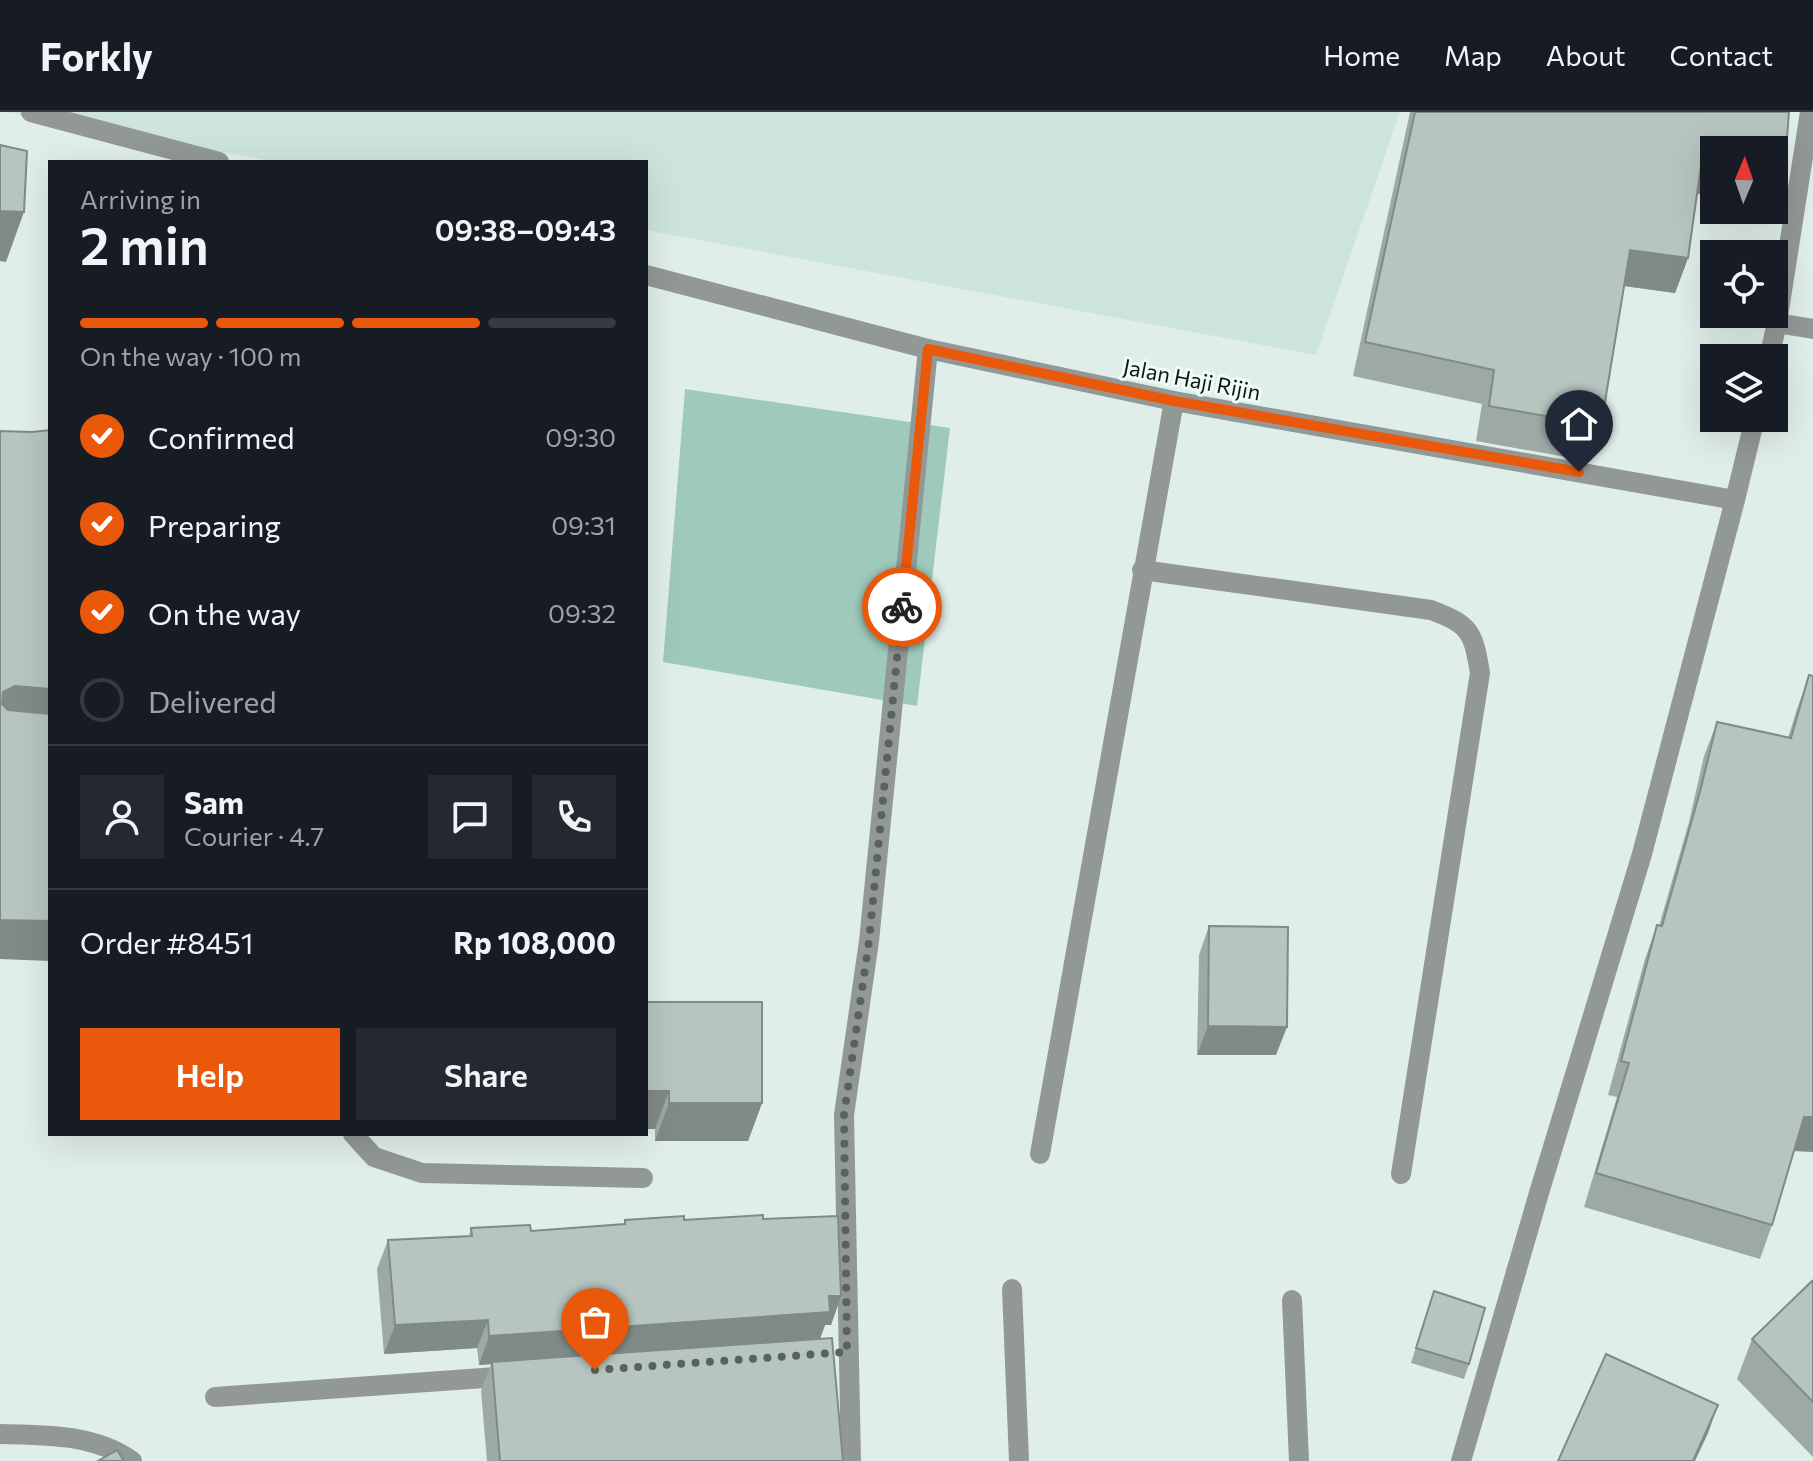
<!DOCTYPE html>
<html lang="en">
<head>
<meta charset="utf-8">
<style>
  body { margin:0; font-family:Commissioner,sans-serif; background:#242831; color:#f1f3f6; height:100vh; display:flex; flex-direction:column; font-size:30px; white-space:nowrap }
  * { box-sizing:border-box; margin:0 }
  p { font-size:26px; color:#9ea1a6 }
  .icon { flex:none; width:44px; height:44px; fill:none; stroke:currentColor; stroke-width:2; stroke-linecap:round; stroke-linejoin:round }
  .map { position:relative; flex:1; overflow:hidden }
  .sheet { position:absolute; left:48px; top:48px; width:600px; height:976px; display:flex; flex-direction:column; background:#171b24; border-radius:0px; box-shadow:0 8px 32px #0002 }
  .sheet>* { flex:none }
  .needle { width:52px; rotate:2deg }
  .controls { position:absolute; left:1700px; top:24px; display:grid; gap:16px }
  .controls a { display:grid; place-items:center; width:88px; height:88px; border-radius:0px; background:#171b24; box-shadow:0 8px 32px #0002; font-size:40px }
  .pin { position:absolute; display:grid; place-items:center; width:68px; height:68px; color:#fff; margin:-82px -34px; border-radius:50% 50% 50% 0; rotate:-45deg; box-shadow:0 0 8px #0007 }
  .pin .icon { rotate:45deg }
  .courier { position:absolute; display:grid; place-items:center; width:80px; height:80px; margin:-40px; border:6px solid #ea580c; border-radius:50%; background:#fff; color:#222; box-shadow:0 2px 10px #0007 }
  .head em { font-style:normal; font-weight:600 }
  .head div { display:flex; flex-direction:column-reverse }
  .head { display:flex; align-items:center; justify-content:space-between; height:136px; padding:0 32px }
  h1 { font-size:52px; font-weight:600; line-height:60px }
  .bar { display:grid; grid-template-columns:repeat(4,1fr); gap:12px 8px; align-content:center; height:96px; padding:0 32px }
  .bar i { height:10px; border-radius:6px; background:#363941 }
  .bar .current { background:#ea580c }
  .bar p { grid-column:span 4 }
  .line { display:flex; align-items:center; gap:20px; padding:0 32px; border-top:2px solid #363941 }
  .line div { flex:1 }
  .round { display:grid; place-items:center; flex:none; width:84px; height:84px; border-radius:0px; background:#242831 }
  ol { padding:0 32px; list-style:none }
  li { display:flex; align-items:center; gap:24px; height:88px }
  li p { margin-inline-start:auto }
  li .icon { padding:8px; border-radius:50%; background:#ea580c; color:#fff; stroke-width:4 }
  li:last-child { color:#9ea1a6 }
  li i { width:44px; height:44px; border:4px solid #363941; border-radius:50% }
  .button { display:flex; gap:16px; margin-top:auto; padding:16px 32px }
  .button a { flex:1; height:92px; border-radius:0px; background:#ea580c; color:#fff; font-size:32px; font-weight:600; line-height:92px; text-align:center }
  .button a+a { background:#242831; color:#f1f3f6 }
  header { display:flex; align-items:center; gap:48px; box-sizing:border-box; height:112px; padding:0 40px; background:#171b24; border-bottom:2px solid #363941 }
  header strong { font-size:38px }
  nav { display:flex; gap:44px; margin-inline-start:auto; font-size:28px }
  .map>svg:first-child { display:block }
</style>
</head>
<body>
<header>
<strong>Forkly</strong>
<nav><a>Home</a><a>Map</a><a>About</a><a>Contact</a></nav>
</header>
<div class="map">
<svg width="1813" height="1349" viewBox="0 0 1813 1349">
  <rect width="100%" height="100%" fill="#e0eeea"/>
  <polygon fill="#cde4dd" points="6,0 1400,0 1316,243 646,118 646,50 276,50"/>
  <polygon fill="#9fc9bc" points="685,277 950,316 917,594 663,550"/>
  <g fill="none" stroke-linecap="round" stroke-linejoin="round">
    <polyline stroke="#929896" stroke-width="20" points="353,1022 374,1045 422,1061 643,1066"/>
    <g stroke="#929896" stroke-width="20">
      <polyline points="1777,211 1813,217"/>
      <path d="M1142 458 1431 498C1471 513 1473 520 1480 561L1401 1062"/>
      <polyline points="1040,1042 1174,289"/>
      <polyline points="1012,1177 1019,1349"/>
      <polyline points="1292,1188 1299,1349"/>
      <polyline points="215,1285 512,1264"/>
      <path d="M0 1322C45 1323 94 1322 132 1349"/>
      <polyline points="851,1349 844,1003 869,829 928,237"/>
      <polyline points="1461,1349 1539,1081 1642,742 1735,388"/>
    </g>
    <g stroke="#929896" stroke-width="20">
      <polyline points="31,0 219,50"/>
      <polyline points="646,163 928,237 1174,289 1735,388 1755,306"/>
      <polyline points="1769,246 1777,211 1810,0"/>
    </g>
  </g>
  <g fill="#9da9a5">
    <polygon points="1410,0 1789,0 1714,83 1697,82 1688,146 1675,181 1624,174 1601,314 1588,349 1476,329 1482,292 1353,264"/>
    <polygon points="1809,563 1794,1039 1772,1113 1760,1147 1584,1095 1617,985 1608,983 1645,847 1657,813 1659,814 1689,710 1704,644 1717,610 1788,626 1797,597"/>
    <polygon points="1209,814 1276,943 1197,943 1199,843"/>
    <polygon points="646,890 762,991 748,1029 655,1029 655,1017 646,1017"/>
    <polygon points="763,1107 841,1184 831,1213 825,1213 820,1227 843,1349 487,1349 481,1279 491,1252 479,1253 477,1236 384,1242 377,1157 388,1128 469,1124 471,1116 531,1119 624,1112 625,1108"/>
    <polygon points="1813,1171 1813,1345 1737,1267 1752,1227"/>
    <polygon points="1434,1179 1469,1252 1464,1267 1411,1251"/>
  </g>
  <g fill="#808a86">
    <polygon points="1702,46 1714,47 1714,83 1690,81"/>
    <polygon points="1774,51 1785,52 1774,82"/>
    <polygon points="0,99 24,100 6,150 0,149"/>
    <polygon points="1630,138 1688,146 1675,181 1617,173"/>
    <polygon points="15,574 50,577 50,606 1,613 3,580"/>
    <polygon points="0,808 50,809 50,849 0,847"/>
    <polygon points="1208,914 1287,915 1276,943 1197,943"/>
    <polygon points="646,979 669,979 655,1017 646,1017"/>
    <polygon points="669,991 762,991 748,1029 655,1029"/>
    <polygon points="1804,1005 1813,1005 1813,1040 1792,1039"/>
    <polygon points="829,1184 841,1184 831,1213 825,1213 819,1229 479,1253 489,1224"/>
    <polygon points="488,1208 477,1236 384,1242 395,1213"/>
    <polygon points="1718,1293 1708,1321 1695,1349 1693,1349"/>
  </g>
  <g fill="#b7c5c0" stroke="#808a86" stroke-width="2">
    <polygon points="1415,0 1789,0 1785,52 1774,51 1774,38 1714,38 1714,47 1702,46 1688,146 1630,138 1601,314 1489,294 1494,258 1365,230"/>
    <polygon points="0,33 27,39 24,100 0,99"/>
    <polygon points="50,318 50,577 15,574 3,580 2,592 8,598 50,602 50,809 0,808 0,319 32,320"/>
    <polygon points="1809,563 1813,564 1813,1005 1804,1005 1772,1113 1596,1061 1629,951 1621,949 1657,813 1662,814 1701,676 1717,610 1791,626"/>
    <polygon points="1209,814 1288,815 1287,915 1208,914"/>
    <polygon points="646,890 762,890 762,991 669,991 669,979 646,979"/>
    <polygon points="763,1103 763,1107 838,1104 841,1184 829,1184 830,1200 489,1224 488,1208 395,1213 388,1128 472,1124 471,1116 530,1113 531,1119 625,1112 625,1108 684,1104 684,1108"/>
    <polygon points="1812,1169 1813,1171 1813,1290 1752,1227"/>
    <polygon points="1434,1179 1485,1196 1469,1252 1416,1236"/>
    <polygon points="832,1226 843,1349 500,1349 492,1250"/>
    <polygon points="1606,1242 1718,1293 1693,1349 1558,1349"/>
    <polygon points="117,1338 124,1349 98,1349"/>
  </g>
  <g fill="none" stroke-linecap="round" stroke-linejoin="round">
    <polyline stroke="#59625f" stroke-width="8" stroke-dasharray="0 14.4" points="595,1258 847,1240 844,1003 869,829 902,495"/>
    <polyline stroke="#ea580c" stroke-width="10" points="902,495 928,237 1174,289 1579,360"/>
  </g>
  <g text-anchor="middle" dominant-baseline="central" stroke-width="6" stroke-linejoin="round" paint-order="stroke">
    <g font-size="22" fill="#111614" stroke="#eefcf7">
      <text transform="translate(1192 267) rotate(11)">Jalan Haji Rijin</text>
    </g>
  </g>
</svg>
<div class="controls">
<a><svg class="needle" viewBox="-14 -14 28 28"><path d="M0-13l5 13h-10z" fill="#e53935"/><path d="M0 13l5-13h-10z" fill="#9ea1a6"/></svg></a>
<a><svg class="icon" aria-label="locate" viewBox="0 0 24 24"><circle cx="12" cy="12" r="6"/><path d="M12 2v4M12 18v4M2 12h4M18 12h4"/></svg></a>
<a><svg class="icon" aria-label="layers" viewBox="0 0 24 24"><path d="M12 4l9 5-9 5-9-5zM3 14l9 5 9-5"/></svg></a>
</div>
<div class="pin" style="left:595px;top:1258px;background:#ea580c"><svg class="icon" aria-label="bag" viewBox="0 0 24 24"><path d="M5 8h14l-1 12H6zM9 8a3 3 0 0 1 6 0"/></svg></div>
<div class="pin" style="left:1579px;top:360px;background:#1f2937"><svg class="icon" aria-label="home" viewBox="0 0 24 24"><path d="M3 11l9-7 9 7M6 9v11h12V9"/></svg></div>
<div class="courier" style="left:902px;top:495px"><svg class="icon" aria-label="bike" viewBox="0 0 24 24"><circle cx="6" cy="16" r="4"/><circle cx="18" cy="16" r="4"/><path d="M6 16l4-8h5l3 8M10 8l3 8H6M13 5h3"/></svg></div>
<section class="sheet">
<div class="head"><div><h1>2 min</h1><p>Arriving in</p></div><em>09:38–09:43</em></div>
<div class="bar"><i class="current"></i><i class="current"></i><i class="current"></i><i></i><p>On the way · 100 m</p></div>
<ol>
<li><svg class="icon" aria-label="check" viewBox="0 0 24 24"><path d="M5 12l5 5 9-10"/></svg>Confirmed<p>09:30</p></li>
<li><svg class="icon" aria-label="check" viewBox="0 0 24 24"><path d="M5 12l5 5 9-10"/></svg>Preparing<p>09:31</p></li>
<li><svg class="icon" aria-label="check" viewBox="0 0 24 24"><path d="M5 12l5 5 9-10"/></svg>On the way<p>09:32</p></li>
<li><i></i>Delivered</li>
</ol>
<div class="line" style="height:144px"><a class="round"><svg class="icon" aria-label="person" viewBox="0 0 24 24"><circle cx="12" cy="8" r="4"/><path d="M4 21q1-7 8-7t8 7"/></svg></a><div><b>Sam</b><p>Courier · 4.7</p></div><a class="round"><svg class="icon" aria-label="chat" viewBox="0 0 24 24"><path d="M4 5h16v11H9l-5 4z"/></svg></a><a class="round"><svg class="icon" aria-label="phone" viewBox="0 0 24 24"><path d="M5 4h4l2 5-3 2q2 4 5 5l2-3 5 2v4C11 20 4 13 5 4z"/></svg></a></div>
<div class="line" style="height:104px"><div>Order #8451</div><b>Rp 108,000</b></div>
<div class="button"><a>Help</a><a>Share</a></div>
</section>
</div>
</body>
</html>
